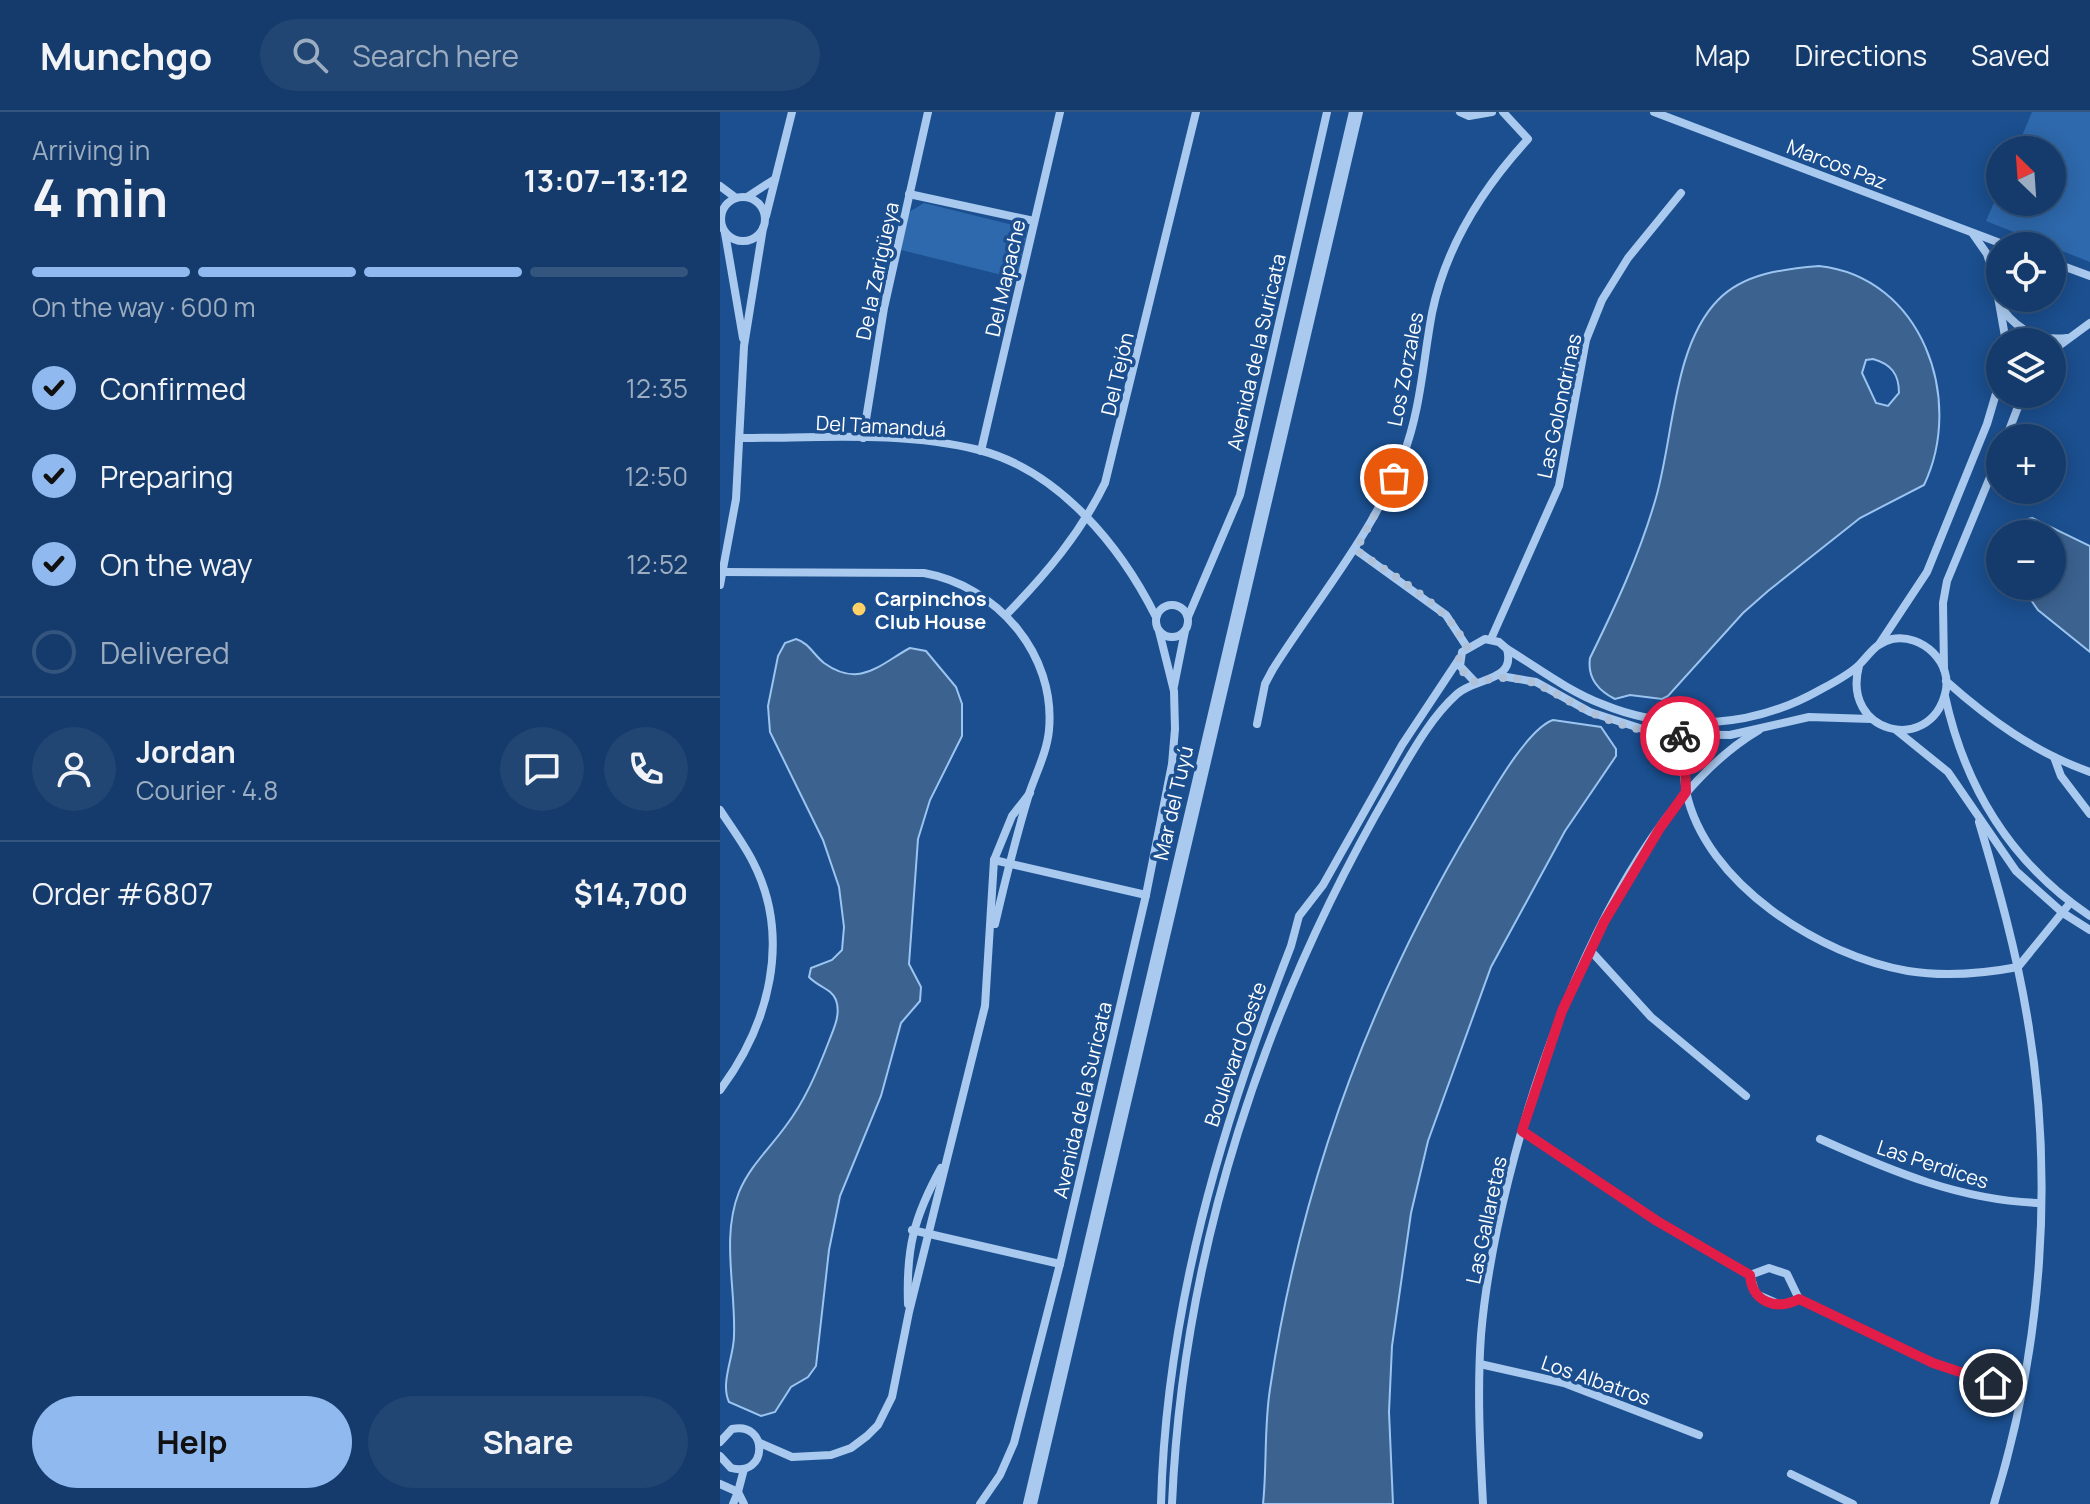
<!DOCTYPE html>
<html lang="en">
<head>
<meta charset="utf-8">
<style>
  body { margin:0; font-family:Manrope,sans-serif; background:#214673; color:#f1f3f6; height:100vh; display:flex; flex-direction:column; font-size:30px; white-space:nowrap }
  * { box-sizing:border-box; margin:0 }
  p { font-size:26px; color:#9dadc1 }
  .icon { flex:none; width:44px; height:44px; fill:none; stroke:currentColor; stroke-width:2; stroke-linecap:round; stroke-linejoin:round }
  .map { position:relative; flex:1; overflow:hidden }
  .side { display:flex; flex-direction:column; background:#143b6b; width:720px }
  .side>* { flex:none }
  .needle { width:52px; rotate:335deg }
  .tools { position:absolute; left:1266px; top:24px; display:grid; gap:16px }
  .tools a { display:grid; place-items:center; width:80px; height:80px; border-radius:50%; background:#143b6b; box-shadow:0 4px 20px #0003,0 0 0 2px #33557e; font-size:40px }
  .pin { position:absolute; display:grid; place-items:center; width:68px; height:68px; color:#fff; margin:-34px; border:4px solid #fff; border-radius:50%; box-shadow:0 2px 8px #0007 }
  .courier { position:absolute; display:grid; place-items:center; width:80px; height:80px; margin:-40px; border:6px solid #e11d48; border-radius:50%; background:#fff; color:#222; box-shadow:0 2px 10px #0007 }
  .summary em { font-style:normal; font-weight:700 }
  .summary div { display:flex; flex-direction:column-reverse }
  .summary { display:flex; align-items:center; justify-content:space-between; height:136px; padding:0 32px }
  h1 { font-size:52px; font-weight:700; line-height:60px }
  .bar { display:grid; grid-template-columns:repeat(4,1fr); gap:12px 8px; align-content:center; height:96px; padding:0 32px }
  .bar i { height:10px; border-radius:6px; background:#33557e }
  .bar .current { background:#90b9f0 }
  .bar p { grid-column:span 4 }
  .line { display:flex; align-items:center; gap:20px; padding:0 32px; border-top:2px solid #33557e }
  .line div { flex:1 }
  .round { display:grid; place-items:center; flex:none; width:84px; height:84px; border-radius:42px; background:#214673 }
  ol { padding:0 32px; list-style:none }
  li { display:flex; align-items:center; gap:24px; height:88px }
  li p { margin-inline-start:auto }
  li .icon { padding:8px; border-radius:50%; background:#90b9f0; color:#111; stroke-width:4 }
  li:last-child { color:#9dadc1 }
  li i { width:44px; height:44px; border:4px solid #33557e; border-radius:50% }
  .button { display:flex; gap:16px; margin-top:auto; padding:16px 32px }
  .button a { flex:1; height:92px; border-radius:48px; background:#90b9f0; color:#111; font-size:32px; font-weight:700; line-height:92px; text-align:center }
  .button a+a { background:#214673; color:#f1f3f6 }
  header { display:flex; align-items:center; gap:48px; box-sizing:border-box; height:112px; padding:0 40px; background:#143b6b; border-bottom:2px solid #33557e }
  header strong { font-size:38px }
  nav { display:flex; gap:44px; margin-inline-start:auto; font-size:28px }
  .search { width:560px; height:72px; background:#214673; display:flex; align-items:center; gap:20px; box-sizing:border-box; padding:0 28px; border-radius:44px; color:#9dadc1; font-size:30px }
  main { display:flex; flex:1; min-height:0 }
  .map>svg:first-child { display:block }
</style>
</head>
<body>
<header>
<strong>Munchgo</strong>
<div class="search"><svg class="icon" aria-label="search" viewBox="0 0 24 24"><circle cx="10" cy="10" r="6"/><path d="M15 15l6 6"/></svg>Search here</div>
<nav><a>Map</a><a>Directions</a><a>Saved</a></nav>
</header>
<main>
<section class="side">
<div class="summary"><div><h1>4 min</h1><p>Arriving in</p></div><em>13:07–13:12</em></div>
<div class="bar"><i class="current"></i><i class="current"></i><i class="current"></i><i></i><p>On the way · 600 m</p></div>
<ol>
<li><svg class="icon" aria-label="check" viewBox="0 0 24 24"><path d="M5 12l5 5 9-10"/></svg>Confirmed<p>12:35</p></li>
<li><svg class="icon" aria-label="check" viewBox="0 0 24 24"><path d="M5 12l5 5 9-10"/></svg>Preparing<p>12:50</p></li>
<li><svg class="icon" aria-label="check" viewBox="0 0 24 24"><path d="M5 12l5 5 9-10"/></svg>On the way<p>12:52</p></li>
<li><i></i>Delivered</li>
</ol>
<div class="line" style="height:144px"><a class="round"><svg class="icon" aria-label="person" viewBox="0 0 24 24"><circle cx="12" cy="8" r="4"/><path d="M4 21q1-7 8-7t8 7"/></svg></a><div><b>Jordan</b><p>Courier · 4.8</p></div><a class="round"><svg class="icon" aria-label="chat" viewBox="0 0 24 24"><path d="M4 5h16v11H9l-5 4z"/></svg></a><a class="round"><svg class="icon" aria-label="phone" viewBox="0 0 24 24"><path d="M5 4h4l2 5-3 2q2 4 5 5l2-3 5 2v4C11 20 4 13 5 4z"/></svg></a></div>
<div class="line" style="height:104px"><div>Order #6807</div><b>$14,700</b></div>
<div class="button"><a>Help</a><a>Share</a></div>
</section>
<div class="map">
<svg width="1370" height="1392" viewBox="0 0 1370 1392">
  <rect width="100%" height="100%" fill="#1b4f8f"/>
  <g fill="#2e69ad">
    <polygon points="1312,0 1370,0 1370,150 1266,109 1280,77 1280,90 1332,90 1332,38 1296,38"/>
    <polygon points="204,91 305,116 308,122 298,167 181,138 189,100"/>
  </g>
  <g fill="#3c6290" stroke="#9cc4f0" stroke-width="2" fill-rule="evenodd">
    <path d="M1099 154C1202 165 1245 287 1204 373L1140 406 1048 479 1023 501 948 584 942 587 910 583 895 587C879 579 867 566 870 546 895 495 919 444 935 389 954 327 952 235 998 188 1024 161 1064 157 1099 154ZM1153 247C1171 252 1179 262 1179 281L1168 294 1156 291 1142 261 1146 248Z"/>
    <polygon points="1312,406 1370,434 1370,540 1318,498 1301,474 1332,474 1332,422 1285,422 1291,411"/>
    <path d="M76 527C89 531 93 542 104 551 140 577 160 552 190 536L206 539 236 575 242 592V624L210 688 198 727 189 852 201 875 200 889 181 911 161 984 120 1084 109 1138 96 1254 88 1265 71 1275 55 1300 41 1304 9 1290C0 1271 14 1244 14 1224 16 1177 1 1125 19 1080 30 1054 49 1037 65 1015 85 989 97 960 109 929 114 916 121 902 116 888 111 876 98 875 89 865L91 856 112 848 122 838 124 815 119 775 103 728 50 620 48 594 58 544 65 531Z"/>
    <path d="M833 608 881 615 896 637V644L845 719 771 855 708 1029 691 1101 672 1234 669 1300 673 1392H543C547 1354 544 1315 550 1277 580 1074 650 883 756 707 771 682 807 617 833 608Z"/>
  </g>
  <g fill="none" stroke-linecap="round" stroke-linejoin="round">
    <g stroke="#a9c9ee" stroke-width="8">
      <polyline points="740,0 749,4 772,0"/>
      <polyline points="934,0 1288,134"/>
      <polyline points="0,74 16,86"/>
      <polyline points="189,82 314,109"/>
      <polyline points="27,85 55,67"/>
      <circle cx="23" cy="107" r="22"/>
      <polyline points="46,104 72,0"/>
      <polyline points="5,121 23,226"/>
      <polyline points="1253,122 1267,142 1275,167"/>
      <polyline points="1332,150 1370,164"/>
      <polyline points="1280,156 1275,168 1286,230"/>
      <path d="M1283 198C1300 220 1320 229 1347 226"/>
      <polyline points="1332,239 1370,211"/>
      <path d="M22 326C100 326 183 319 259 338 340 359 401 435 436 505"/>
      <polyline points="143,326 164,196 208,0"/>
      <polyline points="1286,326 1303,282"/>
      <polyline points="261,339 340,0"/>
      <polyline points="636,438 726,503 747,535"/>
      <path d="M4 460 204 461C277 474 336 542 329 618 327 640 316 661 309 682 296 725 285 769 275 812"/>
      <polyline points="0,473 16,387 24,234 43,116"/>
      <circle cx="452" cy="509" r="16"/>
      <path d="M287 502C326 462 360 422 385 371L476 0"/>
      <polyline points="468,505 520,383 607,0"/>
      <polyline points="771,527 839,374 866,228 882,188 908,146 961,81"/>
      <polyline points="1160,531 1207,460 1267,312 1280,268"/>
      <path d="M787 537C818 556 848 579 882 592 952 621 1032 616 1098 579 1111 572 1129 563 1139 553 1150 542 1155 531 1172 527 1202 521 1234 551 1225 582 1209 643 1121 621 1139 554"/>
      <polyline points="1224,557 1223,491 1227,469 1280,341"/>
      <polyline points="781,564 816,570 870,600 938,622 1010,623 1089,605 1151,607"/>
      <path d="M1226 569C1270 608 1314 640 1370 660"/>
      <polyline points="454,574 465,519"/>
      <path d="M1225 584C1245 676 1291 751 1370 804"/>
      <path d="M537 612 545 572 553 557C598 486 652 423 683 344 701 297 703 249 712 201 726 133 762 77 808 27L783 0"/>
      <path d="M964 612C963 634 962 657 966 679 985 772 1101 844 1188 859 1225 865 1261 862 1298 855L1350 791"/>
      <polyline points="1176,618 1228,660 1296,759 1343,801 1370,818"/>
      <polyline points="1334,645 1341,664 1370,702"/>
      <path d="M0 698C11 715 24 732 33 750 72 826 49 913 0 978"/>
      <path d="M1259 710C1278 774 1296 838 1307 904 1335 1065 1322 1237 1274 1392"/>
      <polyline points="274,748 426,783"/>
      <polyline points="870,838 931,905 1026,984"/>
      <polyline points="802,1019 937,1109 1030,1163"/>
      <path d="M1100 1027C1171 1059 1242 1089 1321 1091"/>
      <polyline points="192,1118 340,1152"/>
      <polygon points="1049,1156 1067,1162 1079,1187 1061,1193 1036,1182 1030,1163"/>
      <polyline points="1079,1187 1213,1251 1301,1279"/>
      <path d="M188 1192C186 1136 194 1105 221 1056"/>
      <polyline points="760,1252 844,1271 979,1323"/>
      <path d="M0 1330 12 1317C49 1309 48 1366 11 1356L0 1344"/>
      <polyline points="40,1331 72,1345 111,1343 131,1336 147,1324 158,1313 172,1285 189,1200 265,894 274,748 292,704 310,681"/>
      <polyline points="24,1357 18,1380 24,1392"/>
      <polyline points="1071,1362 1133,1392"/>
      <polyline points="0,1372 18,1380 13,1392"/>
      <polyline points="260,1392 280,1363 294,1331 340,1152 426,783 452,652 455,617 454,579 439,519"/>
      <path d="M441 1392C446 1198 501 1014 571 834L579 804 603 773 682 633 739 547"/>
      <path d="M452 1392C463 1138 544 894 671 676 690 644 709 607 737 582 756 565 796 570 787 537L779 530 765 527 742 540 740 554 755 570"/>
      <path d="M763 1392C760 1336 757 1279 761 1223 776 1047 881 711 1039 618"/>
    </g>
    <polyline stroke="#a9c9ee" stroke-width="14" points="310,1392 636,0"/>
  </g>
  <g fill="none" stroke-linecap="round" stroke-linejoin="round">
    <path stroke="#afc1d8" stroke-width="8" stroke-dasharray="0 14.4" d="M674 366 636 438C675 466 725 490 747 535L739 546 743 560 755 570C810 557 825 579 870 600 899 614 929 621 960 624"/>
    <path stroke="#e11d48" stroke-width="10" d="M960 624H964L966 680 940 716 884 810 842 899 802 1019 937 1109 1030 1163C1032 1190 1056 1199 1079 1187L1213 1251 1273 1271"/>
  </g>
  <circle fill="#ffd166" stroke="#1b4f8f" stroke-width="3" cx="139" cy="497" r="8"/>
  <g text-anchor="middle" dominant-baseline="central" stroke-width="7" stroke-linejoin="round" paint-order="stroke">
    <g font-size="20" fill="#fff" stroke="#1b4f8f">
      <text transform="translate(1117 52) rotate(21)">Marcos Paz</text>
      <text transform="translate(157 159) rotate(-78)">De la Zarigüeya</text>
      <text transform="translate(285 166) rotate(-77)">Del Mapache</text>
      <text transform="translate(536 240) rotate(-77)">Avenida de la Suricata</text>
      <text transform="translate(685 257) rotate(-79)">Los Zorzales</text>
      <text transform="translate(397 262) rotate(-77)">Del Tejón</text>
      <text transform="translate(839 294) rotate(-78)">Las Golondrinas</text>
      <text transform="translate(161 314) rotate(3)">Del Tamanduá</text>
      <text transform="translate(453 691) rotate(-77)">Mar del Tuyú</text>
      <text transform="translate(515 942) rotate(-71)">Boulevard Oeste</text>
      <text transform="translate(362 988) rotate(-77)">Avenida de la Suricata</text>
      <text transform="translate(1213 1052) rotate(18)">Las Perdices</text>
      <text transform="translate(766 1108) rotate(-78)">Las Gallaretas</text>
      <text transform="translate(876 1268) rotate(19)">Los Albatros</text>
    </g>
    <g font-size="20" font-weight="bold" fill="#fff" stroke="#1b4f8f" text-anchor="start">
      <text x="155" y="486">Carpinchos<tspan x="155" dy="23">Club House</tspan></text>
    </g>
  </g>
</svg>
<div class="tools">
<a><svg class="needle" viewBox="-14 -14 28 28"><path d="M0-13l5 13h-10z" fill="#e53935"/><path d="M0 13l5-13h-10z" fill="#9dadc1"/></svg></a>
<a><svg class="icon" aria-label="locate" viewBox="0 0 24 24"><circle cx="12" cy="12" r="6"/><path d="M12 2v4M12 18v4M2 12h4M18 12h4"/></svg></a>
<a><svg class="icon" aria-label="layers" viewBox="0 0 24 24"><path d="M12 4l9 5-9 5-9-5zM3 14l9 5 9-5"/></svg></a>
<a>+</a>
<a>−</a>
</div>
<div class="pin" style="left:674px;top:366px;background:#ea580c"><svg class="icon" aria-label="bag" viewBox="0 0 24 24"><path d="M5 8h14l-1 12H6zM9 8a3 3 0 0 1 6 0"/></svg></div>
<div class="pin" style="left:1273px;top:1271px;background:#1f2937"><svg class="icon" aria-label="home" viewBox="0 0 24 24"><path d="M3 11l9-7 9 7M6 9v11h12V9"/></svg></div>
<div class="courier" style="left:960px;top:624px"><svg class="icon" aria-label="bike" viewBox="0 0 24 24"><circle cx="6" cy="16" r="4"/><circle cx="18" cy="16" r="4"/><path d="M6 16l4-8h5l3 8M10 8l3 8H6M13 5h3"/></svg></div>
</div>
</main>
</body>
</html>
